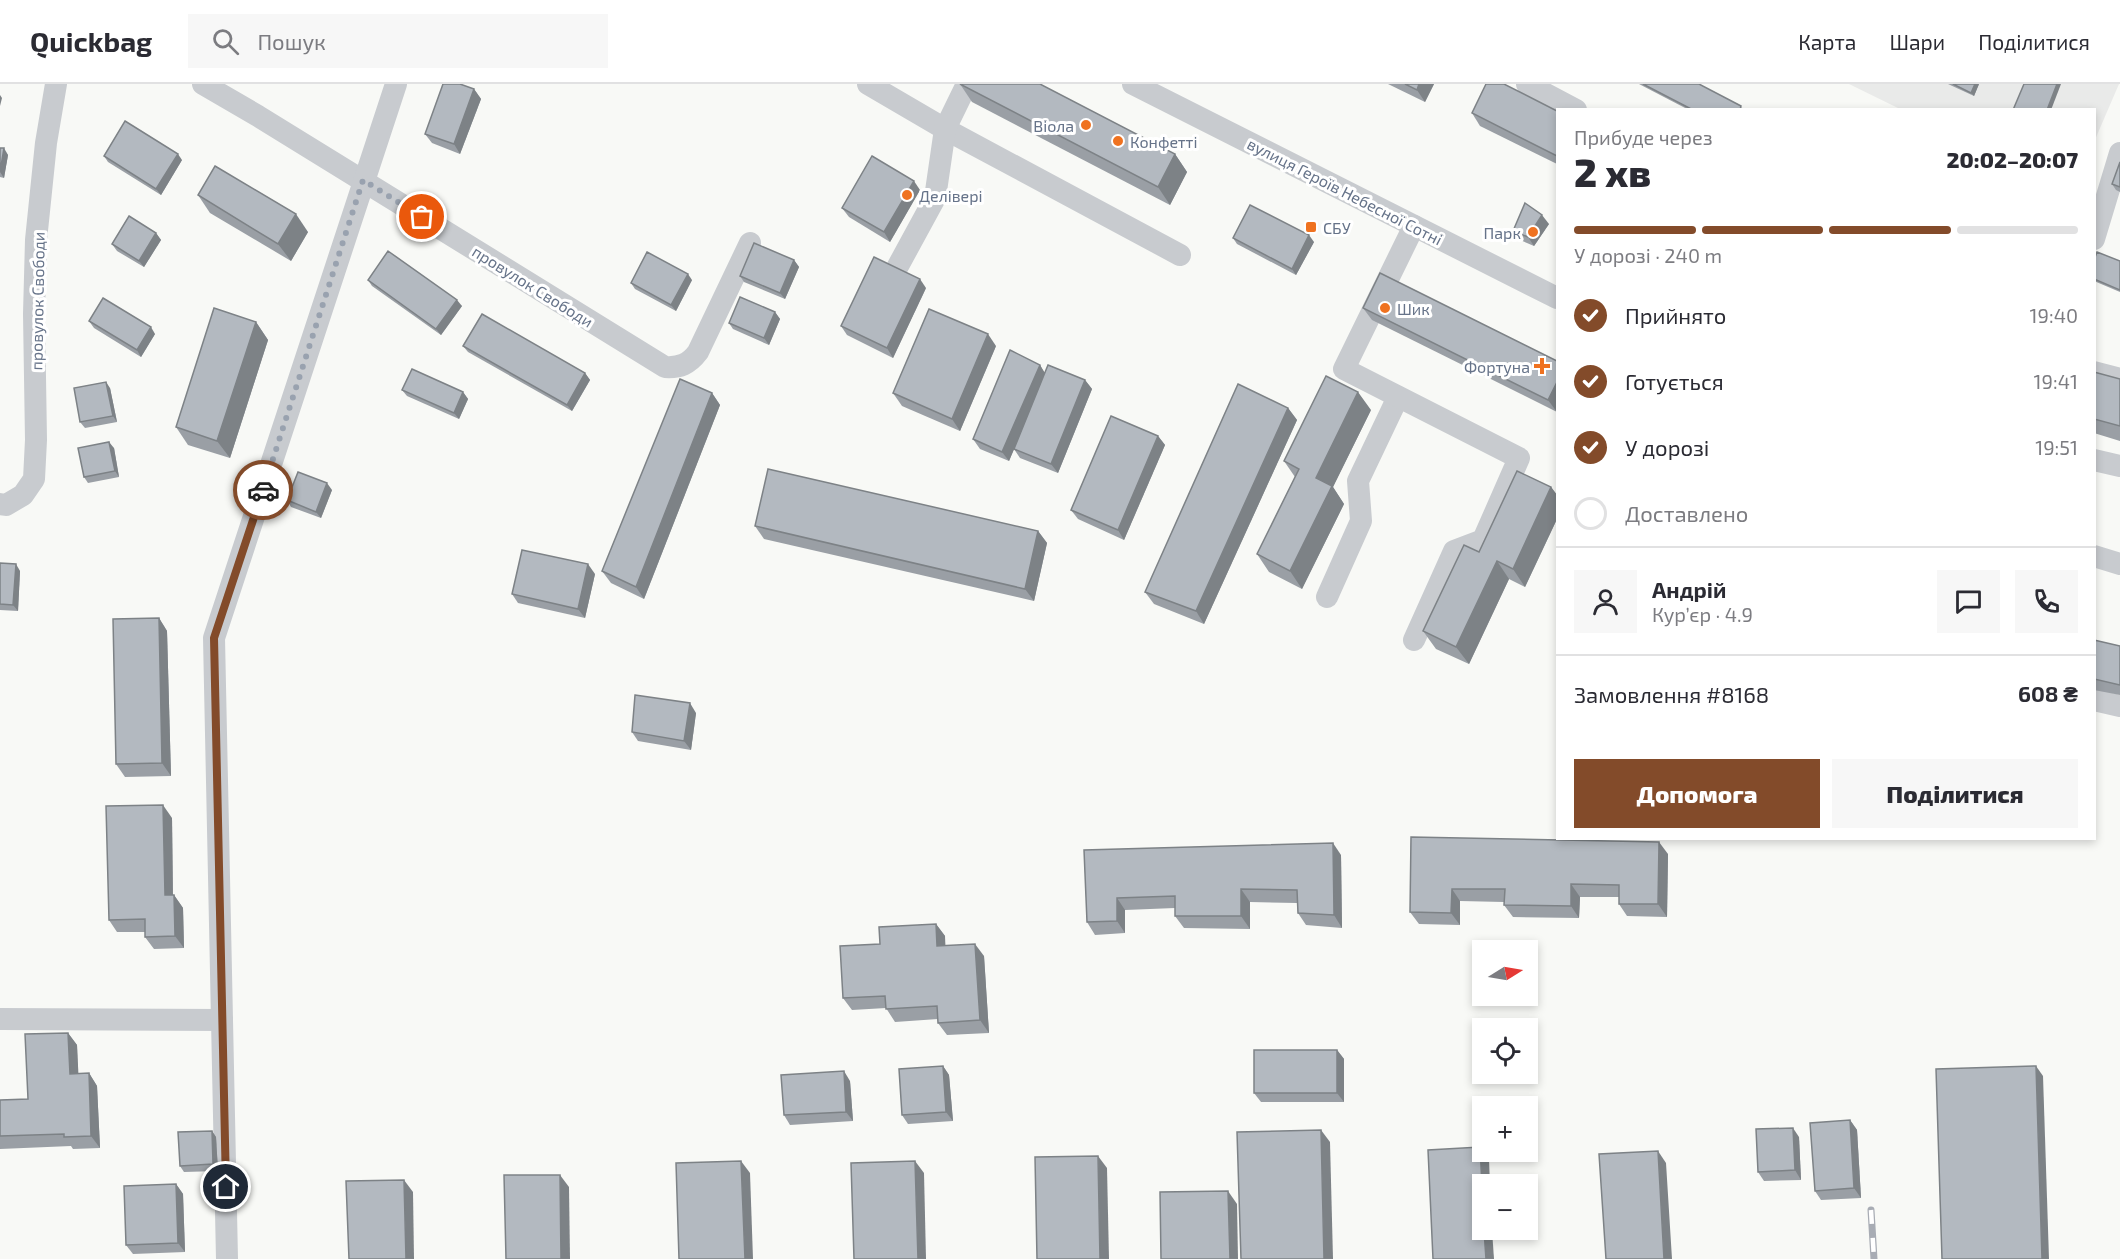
<!DOCTYPE html>
<html lang="uk">
<head>
<meta charset="utf-8">
<style>
  body { margin:0; font-family:"Exo 2",sans-serif; background:#f7f7f7; color:#2b2b33; height:100vh; display:flex; flex-direction:column; font-size:22px; white-space:nowrap }
  * { box-sizing:border-box; margin:0 }
  p { font-size:20px; color:#7c7c81 }
  .icon { flex:none; width:33px; height:33px; fill:none; stroke:currentColor; stroke-width:2; stroke-linecap:round; stroke-linejoin:round }
  .map { position:relative; flex:1; overflow:hidden }
  .panel { position:absolute; left:1556px; top:24px; width:540px; height:732px; display:flex; flex-direction:column; background:#fff; border-radius:0px; box-shadow:0 3px 9px #0003 }
  .panel>* { flex:none }
  .needle { width:39px; rotate:79deg }
  .tools { position:absolute; left:1472px; top:856px; display:grid; gap:12px }
  .tools a { display:grid; place-items:center; width:66px; height:66px; border-radius:0px; background:#fff; box-shadow:0 3px 9px #0003; font-size:30px }
  .pin { position:absolute; display:grid; place-items:center; width:51px; height:51px; color:#fff; margin:-26px; border:3px solid #fff; border-radius:50%; box-shadow:0 2px 6px #0007 }
  .courier { position:absolute; display:grid; place-items:center; width:60px; height:60px; margin:-30px; border:4px solid #834b2a; border-radius:50%; background:#fff; color:#222; box-shadow:0 2px 8px #0007 }
  .headline em { font-style:normal; font-weight:800 }
  .headline div { display:flex; flex-direction:column-reverse }
  .headline { display:flex; align-items:center; justify-content:space-between; height:102px; padding:0 18px }
  h1 { font-size:39px; font-weight:800; line-height:45px }
  .bar { display:grid; grid-template-columns:repeat(4,1fr); gap:9px 6px; align-content:center; height:72px; padding:0 18px }
  .bar i { height:8px; border-radius:4px; background:#e1e1e2 }
  .bar .selected { background:#834b2a }
  .bar p { grid-column:span 4 }
  .line { display:flex; align-items:center; gap:15px; padding:0 18px; border-top:2px solid #e1e1e2 }
  .line div { flex:1 }
  .round { display:grid; place-items:center; flex:none; width:63px; height:63px; border-radius:0px; background:#f7f7f7 }
  ol { padding:0 18px; list-style:none }
  li { display:flex; align-items:center; gap:18px; height:66px }
  li p { margin-inline-start:auto }
  li .icon { padding:6px; border-radius:50%; background:#834b2a; color:#fff; stroke-width:4 }
  li:last-child { color:#7c7c81 }
  li i { width:33px; height:33px; border:3px solid #e1e1e2; border-radius:50% }
  .cta { display:flex; gap:12px; margin-top:auto; padding:12px 18px }
  .cta a { flex:1; height:69px; border-radius:0px; background:#834b2a; color:#fff; font-size:24px; font-weight:800; line-height:69px; text-align:center }
  .cta a+a { background:#f7f7f7; color:#2b2b33 }
  header { display:flex; align-items:center; gap:36px; box-sizing:border-box; height:84px; padding:0 30px; background:#fff; border-bottom:2px solid #e1e1e2 }
  header strong { font-size:28px }
  nav { display:flex; gap:33px; margin-inline-start:auto; font-size:21px }
  .search { width:420px; height:54px; background:#f7f7f7; display:flex; align-items:center; gap:15px; box-sizing:border-box; padding:0 21px; border-radius:0px; color:#7c7c81; font-size:22px }
  .map>svg:first-child { display:block }
</style>
</head>
<body>
<header>
<strong>Quickbag</strong>
<div class="search"><svg class="icon" aria-label="search" viewBox="0 0 24 24"><circle cx="10" cy="10" r="6"/><path d="M15 15l6 6"/></svg>Пошук</div>
<nav><a>Карта</a><a>Шари</a><a>Поділитися</a></nav>
</header>
<div class="map">
<svg width="2120" height="1175" viewBox="0 0 2120 1175">
  <rect width="100%" height="100%" fill="#f8f9f6"/>
  <polygon fill="#e9eae9" points="1849,0 2119,0 2094,58 2094,26 1900,25"/>
  <g fill="none" stroke-linecap="round" stroke-linejoin="round">
    <g stroke="#c8cbcf" stroke-width="22">
      <path d="M203 0 258 32 665 283C680 284 689 280 698 268L750 159"/>
      <polyline points="868,0 945,45 1180,171"/>
      <polyline points="1133,0 1557,214"/>
      <polyline points="1527,0 1576,26"/>
      <polyline points="2094,155 2120,69"/>
      <polyline points="898,182 935,114 945,45 967,0"/>
      <polyline points="2094,288 2120,295"/>
      <polyline points="2094,376 2120,382"/>
      <polyline points="0,420 6,421 23,411 34,395 36,356 34,230 36,156 46,59 56,0"/>
      <polyline points="2094,472 2120,480"/>
      <polyline points="1327,513 1361,437 1358,397 1398,313"/>
      <polyline points="1414,556 1454,467 1483,456 1519,374 1344,285 1414,142"/>
      <polyline points="2094,616 2120,622"/>
      <polyline points="0,935 222,936"/>
      <polyline points="227,1175 214,554 396,0"/>
    </g>
    <defs>
      <polyline id="rail" points="1871,1126 1874,1175"/>
    </defs>
    <use href="#rail" stroke="#a8acb4" stroke-width="7"/>
    <use href="#rail" stroke="#fff" stroke-width="4.5" stroke-dasharray="14" stroke-linecap="butt"/>
  </g>
  <g fill="#9a9fa5">
    <polygon points="960,0 1175,70 1187,88 1170,121 972,18"/>
    <polygon points="1388,0 1434,0 1425,18"/>
    <polygon points="1639,0 1699,0 1744,25 1689,26"/>
    <polygon points="1948,0 1979,0 1974,12"/>
    <polygon points="474,5 481,15 460,70 432,59 425,50"/>
    <polygon points="1557,27 1557,80 1480,42 1472,29"/>
    <polygon points="0,64 8,71 4,94 0,93"/>
    <polygon points="104,72 182,76 161,111 108,78"/>
    <polygon points="2120,78 2120,108 2116,106 2112,100"/>
    <polygon points="920,106 890,158 849,133 842,124"/>
    <polygon points="198,111 308,148 291,177 210,129"/>
    <polygon points="1549,140 1534,162 1520,156 1513,147"/>
    <polygon points="156,149 161,156 144,183 117,167 112,160"/>
    <polygon points="1233,154 1314,158 1296,191 1237,160"/>
    <polygon points="794,176 799,183 785,215 744,198 740,192"/>
    <polygon points="2094,176 2120,177 2120,208 2094,197"/>
    <polygon points="368,196 462,222 441,251 372,202"/>
    <polygon points="692,196 676,227 635,205 631,199"/>
    <polygon points="926,204 893,274 847,251 841,242"/>
    <polygon points="1363,224 1557,277 1557,328 1372,236"/>
    <polygon points="775,228 780,235 769,261 733,245 729,239"/>
    <polygon points="89,237 155,250 141,273 94,244"/>
    <polygon points="256,238 268,256 230,374 188,361 176,343"/>
    <polygon points="463,262 585,289 590,296 572,327 468,268"/>
    <polygon points="996,262 960,347 902,322 893,309"/>
    <polygon points="1040,281 1044,288 1085,296 1092,305 1058,389 1020,374 1014,365 1009,377 980,365 973,355"/>
    <polygon points="2094,288 2120,295 2120,357 2094,349"/>
    <polygon points="110,304 117,338 85,344 80,338"/>
    <polygon points="402,306 463,308 468,315 459,335 407,312"/>
    <polygon points="712,309 720,321 644,515 611,499 602,487"/>
    <polygon points="1288,324 1297,336 1204,540 1154,520 1145,508"/>
    <polygon points="1371,326 1333,403 1344,420 1302,505 1269,488 1257,470 1295,393 1284,377"/>
    <polygon points="1158,352 1165,361 1124,456 1078,435 1071,426"/>
    <polygon points="114,364 119,393 88,399 84,393"/>
    <polygon points="1551,403 1557,411 1557,435 1525,503 1509,495 1469,580 1436,565 1423,547 1479,468"/>
    <polygon points="332,406 321,434 291,423 287,416"/>
    <polygon points="755,442 1038,447 1047,459 1034,517 764,455"/>
    <polygon points="0,479 20,487 18,527 0,526"/>
    <polygon points="595,490 585,534 518,519 512,510"/>
    <polygon points="159,534 167,547 171,692 125,693 116,680"/>
    <polygon points="2094,556 2120,562 2120,611 2094,606"/>
    <polygon points="696,629 691,666 638,657 632,648"/>
    <polygon points="172,734 173,811 174,811 183,824 184,864 154,865 145,853 145,848 117,848 109,836"/>
    <polygon points="1411,753 1668,770 1667,833 1627,832 1619,820 1619,813 1580,813 1579,834 1513,833 1504,821 1504,818 1460,817 1460,841 1419,840 1410,828"/>
    <polygon points="1084,766 1341,771 1342,844 1306,841 1298,829 1297,819 1250,818 1250,845 1184,844 1175,832 1175,824 1125,826 1125,849 1095,851 1087,838"/>
    <polygon points="936,840 945,852 945,862 984,872 989,949 947,951 938,939 938,935 895,938 886,924 852,926 843,914 880,860"/>
    <polygon points="68,949 77,961 78,990 89,989 97,1002 100,1064 73,1065 71,1062 0,1065 0,1016 28,1015"/>
    <polygon points="1337,966 1344,975 1344,1018 1261,1018 1254,1009"/>
    <polygon points="943,982 949,991 953,1037 908,1040 902,1031"/>
    <polygon points="850,997 853,1037 790,1041 784,1031"/>
    <polygon points="1850,1036 1857,1046 1861,1114 1821,1116 1815,1107"/>
    <polygon points="212,1047 216,1053 218,1087 184,1088 180,1082"/>
    <polygon points="1799,1053 1801,1096 1764,1097 1758,1088"/>
    <polygon points="176,1100 183,1110 185,1168 133,1170 126,1161"/>
  </g>
  <g fill="#7d8286">
    <polygon points="1419,0 1434,0 1425,18 1417,6"/>
    <polygon points="1975,0 1979,0 1974,12 1971,9"/>
    <polygon points="2057,0 2061,0 2051,26 2047,26"/>
    <polygon points="474,5 481,15 460,70 454,60"/>
    <polygon points="0,11 2,14 0,22"/>
    <polygon points="4,64 8,71 4,94 0,88"/>
    <polygon points="178,70 182,76 161,111 156,105"/>
    <polygon points="1175,70 1187,88 1170,121 1158,103"/>
    <polygon points="914,97 920,106 890,158 884,148"/>
    <polygon points="296,130 308,148 291,177 278,160"/>
    <polygon points="1542,131 1549,140 1534,162 1528,153"/>
    <polygon points="156,149 161,156 144,183 139,177"/>
    <polygon points="1309,151 1314,158 1296,191 1292,185"/>
    <polygon points="794,176 799,183 785,215 780,209"/>
    <polygon points="688,190 692,196 676,227 671,221"/>
    <polygon points="920,195 926,204 893,274 887,264"/>
    <polygon points="457,216 462,222 441,251 436,245"/>
    <polygon points="775,228 780,235 769,261 764,254"/>
    <polygon points="256,238 268,256 230,374 217,357"/>
    <polygon points="151,243 155,250 141,273 137,266"/>
    <polygon points="988,250 996,262 960,347 952,335"/>
    <polygon points="1040,281 1046,291 1009,377 1002,368"/>
    <polygon points="585,289 590,296 572,327 567,321"/>
    <polygon points="1085,296 1092,305 1058,389 1051,380"/>
    <polygon points="106,298 110,304 117,338 113,332"/>
    <polygon points="1557,298 1557,328 1548,316"/>
    <polygon points="463,308 468,315 459,335 454,329"/>
    <polygon points="1358,308 1371,326 1333,403 1344,420 1302,505 1290,487 1316,394"/>
    <polygon points="712,309 720,321 644,515 636,503"/>
    <polygon points="1288,324 1297,336 1204,540 1196,527"/>
    <polygon points="1158,352 1165,361 1124,456 1118,446"/>
    <polygon points="109,358 114,364 119,393 115,387"/>
    <polygon points="327,399 332,406 321,434 316,428"/>
    <polygon points="1551,403 1557,411 1557,435 1525,503 1513,485"/>
    <polygon points="1038,447 1047,459 1034,517 1025,505"/>
    <polygon points="1497,477 1509,495 1469,580 1456,563"/>
    <polygon points="16,480 20,487 18,527 13,521"/>
    <polygon points="588,480 595,490 585,534 578,525"/>
    <polygon points="159,534 167,547 171,692 162,679"/>
    <polygon points="690,619 696,629 691,666 684,657"/>
    <polygon points="163,721 172,734 173,824 165,811"/>
    <polygon points="1659,758 1668,770 1667,833 1658,820"/>
    <polygon points="1333,759 1341,771 1342,844 1334,831"/>
    <polygon points="1571,800 1580,813 1579,834 1571,822"/>
    <polygon points="1241,805 1250,818 1250,845 1241,832"/>
    <polygon points="1452,805 1460,817 1460,841 1451,829"/>
    <polygon points="174,811 183,824 184,864 175,852"/>
    <polygon points="1117,814 1125,826 1125,849 1117,837"/>
    <polygon points="936,840 945,852 946,875 937,862"/>
    <polygon points="975,860 984,872 989,949 980,936"/>
    <polygon points="68,949 77,961 79,1002 70,990"/>
    <polygon points="1337,966 1344,975 1344,1018 1337,1009"/>
    <polygon points="943,982 949,991 953,1037 946,1028"/>
    <polygon points="2036,982 2043,992 2049,1175 2042,1175"/>
    <polygon points="844,987 850,997 853,1037 846,1028"/>
    <polygon points="89,989 97,1002 100,1064 91,1052"/>
    <polygon points="1850,1036 1857,1046 1861,1114 1854,1104"/>
    <polygon points="1793,1044 1799,1053 1801,1096 1795,1086"/>
    <polygon points="1321,1046 1330,1058 1333,1175 1324,1175"/>
    <polygon points="212,1047 216,1053 218,1087 213,1080"/>
    <polygon points="1480,1063 1482,1066 1482,1068 1483,1068 1489,1075 1490,1101 1482,1101"/>
    <polygon points="1658,1067 1666,1079 1672,1175 1664,1175"/>
    <polygon points="1098,1072 1107,1084 1109,1175 1100,1175"/>
    <polygon points="741,1077 750,1089 753,1175 745,1175"/>
    <polygon points="915,1077 924,1089 926,1175 918,1175"/>
    <polygon points="560,1091 569,1103 570,1175 561,1175"/>
    <polygon points="404,1096 413,1108 414,1175 406,1175"/>
    <polygon points="176,1100 183,1110 185,1168 178,1159"/>
    <polygon points="1228,1107 1237,1120 1238,1175 1230,1175"/>
    <polygon points="1484,1146 1492,1146 1494,1175 1486,1175"/>
  </g>
  <g fill="#b3b9c0" stroke="#7d8286" stroke-width="1.5">
    <polygon points="443,0 460,0 474,5 454,60 425,50"/>
    <polygon points="960,0 1040,0 1175,70 1158,103"/>
    <polygon points="1405,0 1419,0 1417,6"/>
    <polygon points="1486,0 1504,0 1557,27 1557,72 1472,29"/>
    <polygon points="1643,0 1699,0 1741,22 1740,26 1693,26"/>
    <polygon points="1953,0 1975,0 1971,9"/>
    <polygon points="2024,0 2057,0 2047,26 2013,26"/>
    <polygon points="125,37 178,70 156,105 104,72"/>
    <polygon points="0,64 4,64 0,88"/>
    <polygon points="872,72 914,97 884,148 842,124"/>
    <polygon points="2120,78 2120,103 2112,100"/>
    <polygon points="215,82 296,130 278,160 198,111"/>
    <polygon points="1525,119 1542,131 1528,153 1513,147"/>
    <polygon points="1250,121 1309,151 1292,185 1233,154"/>
    <polygon points="129,132 156,149 139,177 112,160"/>
    <polygon points="754,159 794,176 780,209 740,192"/>
    <polygon points="388,167 457,216 436,245 368,196"/>
    <polygon points="647,168 688,190 671,221 631,199"/>
    <polygon points="2097,168 2120,177 2120,206 2094,195 2094,176"/>
    <polygon points="874,173 920,195 887,264 841,242"/>
    <polygon points="1380,189 1557,277 1557,298 1548,316 1363,224"/>
    <polygon points="740,213 775,228 764,254 729,239"/>
    <polygon points="103,214 151,243 137,266 89,237"/>
    <polygon points="214,224 256,238 217,357 176,343"/>
    <polygon points="929,225 988,250 952,335 893,309"/>
    <polygon points="482,230 585,289 567,321 463,262"/>
    <polygon points="1010,266 1040,281 1002,368 973,355"/>
    <polygon points="1048,281 1085,296 1051,380 1014,365"/>
    <polygon points="412,285 463,308 454,329 402,306"/>
    <polygon points="2094,288 2120,295 2120,342 2094,335"/>
    <polygon points="1326,292 1358,308 1316,394 1332,402 1290,487 1257,470 1299,385 1284,377"/>
    <polygon points="680,295 712,309 636,503 602,487"/>
    <polygon points="106,298 113,332 80,338 74,304"/>
    <polygon points="1238,300 1288,324 1196,527 1145,508"/>
    <polygon points="1111,332 1158,352 1118,446 1071,426"/>
    <polygon points="109,358 115,387 84,393 78,364"/>
    <polygon points="768,385 1038,447 1025,505 755,442"/>
    <polygon points="1517,387 1551,403 1513,485 1497,477 1456,563 1423,547 1464,461 1479,468"/>
    <polygon points="298,388 327,399 316,428 287,416"/>
    <polygon points="522,466 588,480 578,525 512,510"/>
    <polygon points="0,479 16,480 13,521 0,520"/>
    <polygon points="159,534 162,679 116,680 113,535"/>
    <polygon points="2094,556 2120,562 2120,601 2094,595"/>
    <polygon points="635,611 690,619 684,657 632,648"/>
    <polygon points="163,721 165,811 174,811 175,852 145,853 145,835 109,836 106,722"/>
    <polygon points="1411,753 1659,758 1658,820 1619,820 1619,801 1571,800 1571,822 1504,821 1505,805 1452,805 1451,829 1410,828"/>
    <polygon points="1333,759 1334,831 1298,829 1297,806 1241,805 1241,832 1175,832 1175,812 1117,814 1117,837 1087,838 1084,766"/>
    <polygon points="936,840 937,862 975,860 980,936 938,939 937,922 886,925 885,912 843,914 840,862 880,860 879,843"/>
    <polygon points="68,949 70,990 89,989 91,1052 64,1053 64,1050 0,1052 0,1016 28,1015 25,950"/>
    <rect x="1254" y="966" width="83" height="43"/>
    <polygon points="943,982 946,1028 902,1031 899,985"/>
    <polygon points="2036,982 2042,1175 1942,1175 1936,985"/>
    <polygon points="844,987 846,1028 784,1031 781,991"/>
    <polygon points="1850,1036 1854,1104 1815,1107 1810,1039"/>
    <polygon points="1793,1044 1795,1086 1758,1088 1756,1045"/>
    <polygon points="1321,1046 1324,1175 1241,1175 1237,1048"/>
    <polygon points="212,1047 213,1080 180,1082 178,1048"/>
    <polygon points="1480,1063 1482,1101 1482,1146 1484,1146 1486,1175 1433,1175 1428,1066"/>
    <polygon points="1658,1067 1664,1175 1606,1175 1599,1070"/>
    <polygon points="1098,1072 1100,1175 1037,1175 1035,1073"/>
    <polygon points="741,1077 745,1175 679,1175 676,1079"/>
    <polygon points="915,1077 918,1175 854,1175 851,1079"/>
    <polygon points="504,1091 560,1091 561,1175 506,1175"/>
    <polygon points="404,1096 406,1175 349,1175 346,1097"/>
    <polygon points="176,1100 178,1159 126,1161 124,1102"/>
    <polygon points="1228,1107 1230,1175 1161,1175 1160,1108"/>
  </g>
  <g fill="none" stroke-linecap="round" stroke-linejoin="round">
    <polyline stroke="#99a2af" stroke-width="6" stroke-dasharray="0 10.8" points="263,406 363,96 422,133"/>
    <polyline stroke="#834b2a" stroke-width="8" points="226,1103 214,554 263,406"/>
  </g>
  <g fill="#ef7220" stroke="#fff" stroke-width="2">
    <circle cx="1086" cy="41" r="6"/>
    <circle cx="1118" cy="57" r="6"/>
    <circle cx="907" cy="111" r="6"/>
    <rect x="1305" y="137" width="12" height="12" rx="3"/>
    <circle cx="1533" cy="148" r="6"/>
    <circle cx="1385" cy="224" r="6"/>
    <path d="M1539 273h6v6h6v6h-6v6h-6v-6h-6v-6h6z"/>
  </g>
  <g text-anchor="middle" dominant-baseline="central" stroke-width="6" stroke-linejoin="round" paint-order="stroke">
    <g font-size="16" fill="#667389" stroke="#fff" text-anchor="start">
      <text x="1074" y="41" text-anchor="end">Віола</text>
      <text x="1130" y="57">Конфетті</text>
      <text x="919" y="111">Делівері</text>
      <text x="1323" y="143">СБУ</text>
      <text x="1521" y="148" text-anchor="end">Парк</text>
      <text x="1397" y="224">Шик</text>
      <text x="1530" y="282" text-anchor="end">Фортуна</text>
    </g>
    <g font-size="16" fill="#667389" stroke="#fff">
      <text transform="translate(1345 107) rotate(27)">вулиця Героїв Небесної Сотні</text>
      <text transform="translate(533 202) rotate(32)">провулок Свободи</text>
      <text transform="translate(37 217) rotate(-89)">провулок Свободи</text>
    </g>
  </g>
</svg>
<div class="tools">
<a><svg class="needle" viewBox="-14 -14 28 28"><path d="M0-13l5 13h-10z" fill="#e53935"/><path d="M0 13l5-13h-10z" fill="#7c7c81"/></svg></a>
<a><svg class="icon" aria-label="locate" viewBox="0 0 24 24"><circle cx="12" cy="12" r="6"/><path d="M12 2v4M12 18v4M2 12h4M18 12h4"/></svg></a>
<a>+</a>
<a>−</a>
</div>
<div class="pin" style="left:422px;top:133px;background:#ea580c"><svg class="icon" aria-label="bag" viewBox="0 0 24 24"><path d="M5 8h14l-1 12H6zM9 8a3 3 0 0 1 6 0"/></svg></div>
<div class="pin" style="left:226px;top:1103px;background:#1f2937"><svg class="icon" aria-label="home" viewBox="0 0 24 24"><path d="M3 11l9-7 9 7M6 9v11h12V9"/></svg></div>
<div class="courier" style="left:263px;top:406px"><svg class="icon" aria-label="car" viewBox="0 0 24 24"><path d="M5 17H2v-5l4-1 3-4h7l3 4 3 1v5h-3M9 17h6M6 11h13"/><circle cx="7" cy="17" r="2"/><circle cx="17" cy="17" r="2"/></svg></div>
<section class="panel">
<div class="headline"><div><h1>2 хв</h1><p>Прибуде через</p></div><em>20:02–20:07</em></div>
<div class="bar"><i class="selected"></i><i class="selected"></i><i class="selected"></i><i></i><p>У дорозі · 240 m</p></div>
<ol>
<li><svg class="icon" aria-label="check" viewBox="0 0 24 24"><path d="M5 12l5 5 9-10"/></svg>Прийнято<p>19:40</p></li>
<li><svg class="icon" aria-label="check" viewBox="0 0 24 24"><path d="M5 12l5 5 9-10"/></svg>Готується<p>19:41</p></li>
<li><svg class="icon" aria-label="check" viewBox="0 0 24 24"><path d="M5 12l5 5 9-10"/></svg>У дорозі<p>19:51</p></li>
<li><i></i>Доставлено</li>
</ol>
<div class="line" style="height:108px"><a class="round"><svg class="icon" aria-label="person" viewBox="0 0 24 24"><circle cx="12" cy="8" r="4"/><path d="M4 21q1-7 8-7t8 7"/></svg></a><div><b>Андрій</b><p>Кур’єр · 4.9</p></div><a class="round"><svg class="icon" aria-label="chat" viewBox="0 0 24 24"><path d="M4 5h16v11H9l-5 4z"/></svg></a><a class="round"><svg class="icon" aria-label="phone" viewBox="0 0 24 24"><path d="M5 4h4l2 5-3 2q2 4 5 5l2-3 5 2v4C11 20 4 13 5 4z"/></svg></a></div>
<div class="line" style="height:78px"><div>Замовлення #8168</div><b>608 ₴</b></div>
<div class="cta"><a>Допомога</a><a>Поділитися</a></div>
</section>
</div>
</body>
</html>
